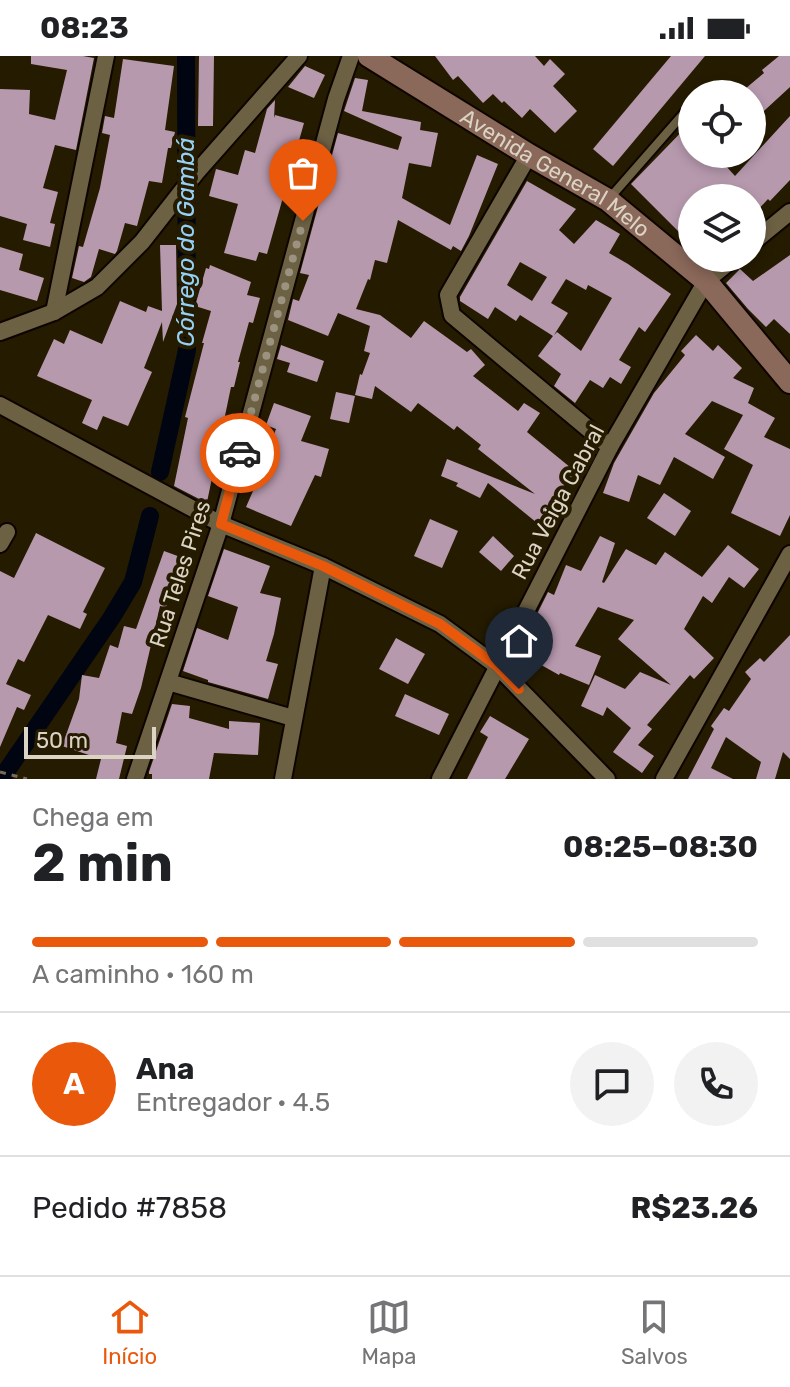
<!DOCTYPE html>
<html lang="pt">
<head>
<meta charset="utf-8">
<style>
  body { margin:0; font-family:Rubik,sans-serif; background:#f2f2f2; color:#202124; height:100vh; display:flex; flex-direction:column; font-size:30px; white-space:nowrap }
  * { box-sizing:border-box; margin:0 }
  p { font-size:26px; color:#757577 }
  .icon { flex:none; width:44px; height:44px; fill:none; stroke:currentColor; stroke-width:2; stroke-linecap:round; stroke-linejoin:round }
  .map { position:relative; height:723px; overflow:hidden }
  .panel { display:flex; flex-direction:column; background:#fff; flex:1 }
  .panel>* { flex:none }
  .controls { position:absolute; left:678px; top:24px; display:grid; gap:16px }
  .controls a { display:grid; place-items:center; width:88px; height:88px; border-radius:50%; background:#fff; box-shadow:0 4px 12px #0003; font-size:40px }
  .scale { position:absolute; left:24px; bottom:20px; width:132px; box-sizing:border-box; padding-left:8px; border:4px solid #dbd4c4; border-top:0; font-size:22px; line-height:28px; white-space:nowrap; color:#dbd4c4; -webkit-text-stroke:6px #251b01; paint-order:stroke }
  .pin { position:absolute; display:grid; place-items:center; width:68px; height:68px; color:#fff; margin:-82px -34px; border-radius:50% 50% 50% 0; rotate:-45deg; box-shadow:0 0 8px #0007 }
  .pin .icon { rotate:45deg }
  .courier { position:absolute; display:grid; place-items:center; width:80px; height:80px; margin:-40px; border:6px solid #ea580c; border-radius:50%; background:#fff; color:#222; box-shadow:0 2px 10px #0007 }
  .overview em { font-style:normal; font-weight:700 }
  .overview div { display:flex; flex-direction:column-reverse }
  .overview { display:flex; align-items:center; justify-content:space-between; height:136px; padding:0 32px }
  h1 { font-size:52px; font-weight:700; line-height:60px }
  .bar { display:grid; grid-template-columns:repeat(4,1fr); gap:12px 8px; align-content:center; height:96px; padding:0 32px }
  .bar i { height:10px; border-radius:6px; background:#e0e0e0 }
  .bar .current { background:#ea580c }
  .bar p { grid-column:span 4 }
  .line { display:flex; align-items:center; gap:20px; padding:0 32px; border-top:2px solid #e0e0e0 }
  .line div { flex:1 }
  .round { display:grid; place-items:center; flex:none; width:84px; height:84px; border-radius:42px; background:#f2f2f2 }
  .status { display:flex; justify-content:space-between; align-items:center; height:56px; padding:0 40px; background:#fff; direction:ltr }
  .status svg { height:22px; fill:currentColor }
  .tab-bar { display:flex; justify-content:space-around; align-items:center; height:112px; border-top:2px solid #e0e0e0; background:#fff; font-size:22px; color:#757577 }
  .tab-bar a { display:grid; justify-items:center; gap:4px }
  .tab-bar .current { color:#ea580c }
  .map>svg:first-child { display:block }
</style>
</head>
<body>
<div class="status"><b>08:23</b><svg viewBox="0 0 49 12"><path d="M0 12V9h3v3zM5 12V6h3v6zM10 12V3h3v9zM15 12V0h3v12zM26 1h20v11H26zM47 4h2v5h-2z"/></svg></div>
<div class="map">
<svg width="790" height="723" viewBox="0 0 790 723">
  <rect width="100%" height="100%" fill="#251b01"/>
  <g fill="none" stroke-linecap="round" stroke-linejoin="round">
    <g stroke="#000511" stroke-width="18">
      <polyline points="160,416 187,294 186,0"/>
      <polyline points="1,723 112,561 133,526 150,460"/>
    </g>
  </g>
  <g fill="#b799ae" fill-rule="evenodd">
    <polygon points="31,0 83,0 94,2 76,94 55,89 43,132 58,136 50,167 55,168 50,191 23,184 27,168 0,160 0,33 30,34 29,58 55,64 67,14 31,8"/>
    <polygon points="199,0 214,0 213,70 198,70"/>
    <polygon points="435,0 535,0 544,10 550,3 565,18 553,30 577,55 555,77 530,53 522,62 504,45 502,47 493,38 483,47 458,20 453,24"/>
    <polygon points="671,0 705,0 613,110 593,93"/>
    <polygon points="779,0 790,0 790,31 752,66 752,38 739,38 764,17 762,14"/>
    <polygon points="123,3 174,10 165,74 175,76 171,92 168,92 162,127 149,125 137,170 125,167 117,195 115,198 99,193 91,221 84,226 72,222 79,190 83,191 100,132 110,79 102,77 105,60 114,62"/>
    <polygon points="305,10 325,19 314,42 288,31"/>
    <polygon points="355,22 368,24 362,55 421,66 420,74 438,77 431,111 409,107 402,142 450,169 477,99 498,108 469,180 461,195 453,190 451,194 398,164 387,207 375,204 370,224 368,223 356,253 380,259 411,282 424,265 467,296 471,293 485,309 473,320 518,355 524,347 540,357 527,376 576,416 552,443 559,449 542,471 488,427 480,442 456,430 458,427 441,420 447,403 535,438 478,393 481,389 457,370 454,374 418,347 411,356 375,330 372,343 355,339 360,318 362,319 370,297 364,295 370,270 338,257 328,280 288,264 293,243 299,245 309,219 300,217 338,77 398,94 402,81 344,55"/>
    <polygon points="275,44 274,62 275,59 304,67 267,198 259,196 256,205 224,197 238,148 209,140 216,113 238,119 245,94 255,97 267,53"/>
    <polygon points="790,60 790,124 770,145 768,143 752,160 752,142 692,142 692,189 631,128 692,65 692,98 715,98 735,120"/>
    <path d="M527 125 576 153 559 174 574 188 596 164 620 178 609 197 628 208 671 238 645 276 639 271 619 304 631 311 621 328 610 321 603 332 590 324 575 347 554 330 561 318 538 300 553 280 520 259 516 265 495 251 488 263 460 245V241ZM520 206 547 221 532 245 507 229ZM566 223 586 234 588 229 612 242 581 295 557 276 554 279 568 257 551 247Z"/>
    <polygon points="160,189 176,189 177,248 163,286 162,266 144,312 152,316 128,370 103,360 97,374 82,367 92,344 37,320 54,283 64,288 70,274 102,288 120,245 146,256 148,250 162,255"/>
    <polygon points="0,191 23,198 19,214 44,222 37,245 0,234"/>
    <polygon points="790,199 790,278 774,263 766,271 748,253 726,227 740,213 753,225"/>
    <polygon points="210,209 251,226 247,239 260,242 253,267 249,266 238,306 240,306 234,331 231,331 207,446 201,444 174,430 188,362 185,361 204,287 202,287 211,255 195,250 206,212 209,213"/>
    <polygon points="696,279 713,295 718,289 742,312 733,322 754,332 748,347 775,362 764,381 790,393 790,459 780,480 731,457 753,409 724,393 743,359 712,345 685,378 725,401 713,423 674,401 660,429 638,419 629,446 603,437 614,407 654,337 685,299 681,295"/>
    <polygon points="281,289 324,305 317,326 287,316 290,307 277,303"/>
    <polygon points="336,336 355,340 349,367 330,363"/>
    <polygon points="274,347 311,360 301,385 329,393 321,421 315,419 291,470 246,451 257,426 253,424 260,410 262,411 276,373 266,369"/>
    <polygon points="664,437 691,455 675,480 647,462"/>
    <polygon points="430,463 458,475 442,512 414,500"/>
    <polygon points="36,477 105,512 83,556 87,558 80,573 48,559 24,606 18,603 6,628 31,639 24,654 17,651 0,691 0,515 14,522"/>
    <polygon points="493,480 514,500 501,515 479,496"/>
    <polygon points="600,480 615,487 602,526 604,527 626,493 656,509 665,496 702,521 728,489 759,513 744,532 729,521 712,547 703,540 684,573 714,602 694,623 690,619 647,669 652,673 638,689 654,700 642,717 613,696 631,672 607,651 603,660 581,650 595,619 625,633 640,616 671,629 618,583 634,564 598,551 575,590 601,600 589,629 560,617 559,619 536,606 533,613 514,604 548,536 554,539 566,509 581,515"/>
    <polygon points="224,493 270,510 260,537 281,542 274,578 266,605 278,608 268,643 208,626 208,624 183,615 197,572 228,584 238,551 208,540"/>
    <polygon points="164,495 183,502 166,551 160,550 141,632 132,658 122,656 116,687 127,690 119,723 96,723 101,703 62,690 79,643 82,619 99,622 110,589 118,592 124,570 136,573"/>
    <polygon points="790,579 790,703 783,696 775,723 756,723 761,706 726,681 711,712 733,723 688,723 714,673 711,670 724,652 729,655 751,623 745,616 760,602 764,606"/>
    <polygon points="396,582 425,598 408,628 379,613"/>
    <polygon points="405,638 449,658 439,679 395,660"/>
    <polygon points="172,648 190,650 189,662 229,673 229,665 260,667 258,699 214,697 209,723 152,723 152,718 149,718 149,716"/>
    <polygon points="490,660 529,683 505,723 467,723 488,681 480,676"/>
  </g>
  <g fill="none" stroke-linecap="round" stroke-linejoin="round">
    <defs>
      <g id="lane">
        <polyline points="701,38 704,35"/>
        <polyline points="608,144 692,48"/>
      </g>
      <g id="street">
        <polyline points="529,99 448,239 452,259 610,391"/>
        <polyline points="752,187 790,156"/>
        <polyline points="54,256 106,0"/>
        <polyline points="0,276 54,256 97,231 142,186 196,117 299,0"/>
        <polyline points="0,349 221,468 323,510 440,568 497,610 607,723"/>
        <polyline points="0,488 7,476"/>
        <polyline points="168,626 293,662"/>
        <polyline points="135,723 221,468 336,43 351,0"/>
        <polyline points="283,723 323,510"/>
        <polyline points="440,723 610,391 706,225 734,202"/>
        <polyline points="664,723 790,498"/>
      </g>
      <g id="secondary">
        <path id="s1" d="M369 0 529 99 608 144 706 225 790 326"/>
      </g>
    </defs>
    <use href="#lane" stroke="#0e0500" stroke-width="12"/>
    <use href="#street" stroke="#0e0500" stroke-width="20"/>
    <use href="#secondary" stroke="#0e0500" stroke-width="26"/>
    <polyline stroke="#756c57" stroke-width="3" stroke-dasharray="6 6" stroke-linecap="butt" points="0,716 27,723"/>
    <use href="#lane" stroke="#6d6144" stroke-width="8"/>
    <use href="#street" stroke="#6d6144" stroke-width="16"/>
    <use href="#secondary" stroke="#8a685a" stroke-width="22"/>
  </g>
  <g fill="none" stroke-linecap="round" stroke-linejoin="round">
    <polyline stroke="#9b9380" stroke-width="8" stroke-dasharray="0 14.4" points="240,397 303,165"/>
    <polyline stroke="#ea580c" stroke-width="10" points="240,397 221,468 323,510 440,568 497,610 519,633"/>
  </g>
  <g text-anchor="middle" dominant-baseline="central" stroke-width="8" stroke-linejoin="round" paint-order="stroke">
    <g font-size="22" fill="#dbd4c4" stroke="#251b01">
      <text stroke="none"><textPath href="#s1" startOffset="220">Avenida General Melo</textPath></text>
      <text transform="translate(558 446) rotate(-62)">Rua Veiga Cabral</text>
      <text transform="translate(180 518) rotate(-72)">Rua Teles Pires</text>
    </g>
    <g font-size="24" font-style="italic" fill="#95d0f6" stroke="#251b01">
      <text transform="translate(186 186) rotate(-90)">Córrego do Gambá</text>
    </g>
  </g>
</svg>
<div class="controls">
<a><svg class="icon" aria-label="locate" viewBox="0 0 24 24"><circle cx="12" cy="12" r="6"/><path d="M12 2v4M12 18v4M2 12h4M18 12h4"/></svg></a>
<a><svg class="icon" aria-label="layers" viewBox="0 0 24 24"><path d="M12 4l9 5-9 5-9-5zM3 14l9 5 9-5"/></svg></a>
</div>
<div class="scale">50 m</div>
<div class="pin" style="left:303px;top:165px;background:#ea580c"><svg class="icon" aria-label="bag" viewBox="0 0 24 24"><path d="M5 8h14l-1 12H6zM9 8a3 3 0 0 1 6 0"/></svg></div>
<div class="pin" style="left:519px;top:633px;background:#1f2937"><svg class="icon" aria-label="home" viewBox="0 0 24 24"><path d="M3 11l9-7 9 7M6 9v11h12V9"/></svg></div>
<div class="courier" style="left:240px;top:397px"><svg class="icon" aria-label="car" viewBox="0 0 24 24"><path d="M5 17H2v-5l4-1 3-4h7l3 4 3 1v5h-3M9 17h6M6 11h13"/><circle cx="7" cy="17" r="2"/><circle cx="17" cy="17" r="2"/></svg></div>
</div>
<section class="panel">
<div class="overview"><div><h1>2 min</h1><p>Chega em</p></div><em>08:25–08:30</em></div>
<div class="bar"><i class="current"></i><i class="current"></i><i class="current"></i><i></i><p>A caminho · 160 m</p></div>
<div class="line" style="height:144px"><b class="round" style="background:#ea580c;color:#fff">A</b><div><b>Ana</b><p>Entregador · 4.5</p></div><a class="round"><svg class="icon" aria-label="chat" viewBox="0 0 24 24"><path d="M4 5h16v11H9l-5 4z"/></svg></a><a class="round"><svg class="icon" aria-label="phone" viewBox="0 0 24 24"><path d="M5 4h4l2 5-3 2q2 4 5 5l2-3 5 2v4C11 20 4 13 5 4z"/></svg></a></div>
<div class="line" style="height:104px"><div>Pedido #7858</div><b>R$23.26</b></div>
</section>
<nav class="tab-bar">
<a class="current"><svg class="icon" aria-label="home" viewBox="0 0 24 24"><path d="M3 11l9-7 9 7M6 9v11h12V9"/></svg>Início</a>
<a><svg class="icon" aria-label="map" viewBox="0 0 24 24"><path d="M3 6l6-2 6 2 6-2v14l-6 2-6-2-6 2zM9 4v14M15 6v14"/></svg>Mapa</a>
<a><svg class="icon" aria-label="saved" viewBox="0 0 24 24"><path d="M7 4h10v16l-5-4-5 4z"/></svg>Salvos</a>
</nav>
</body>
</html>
